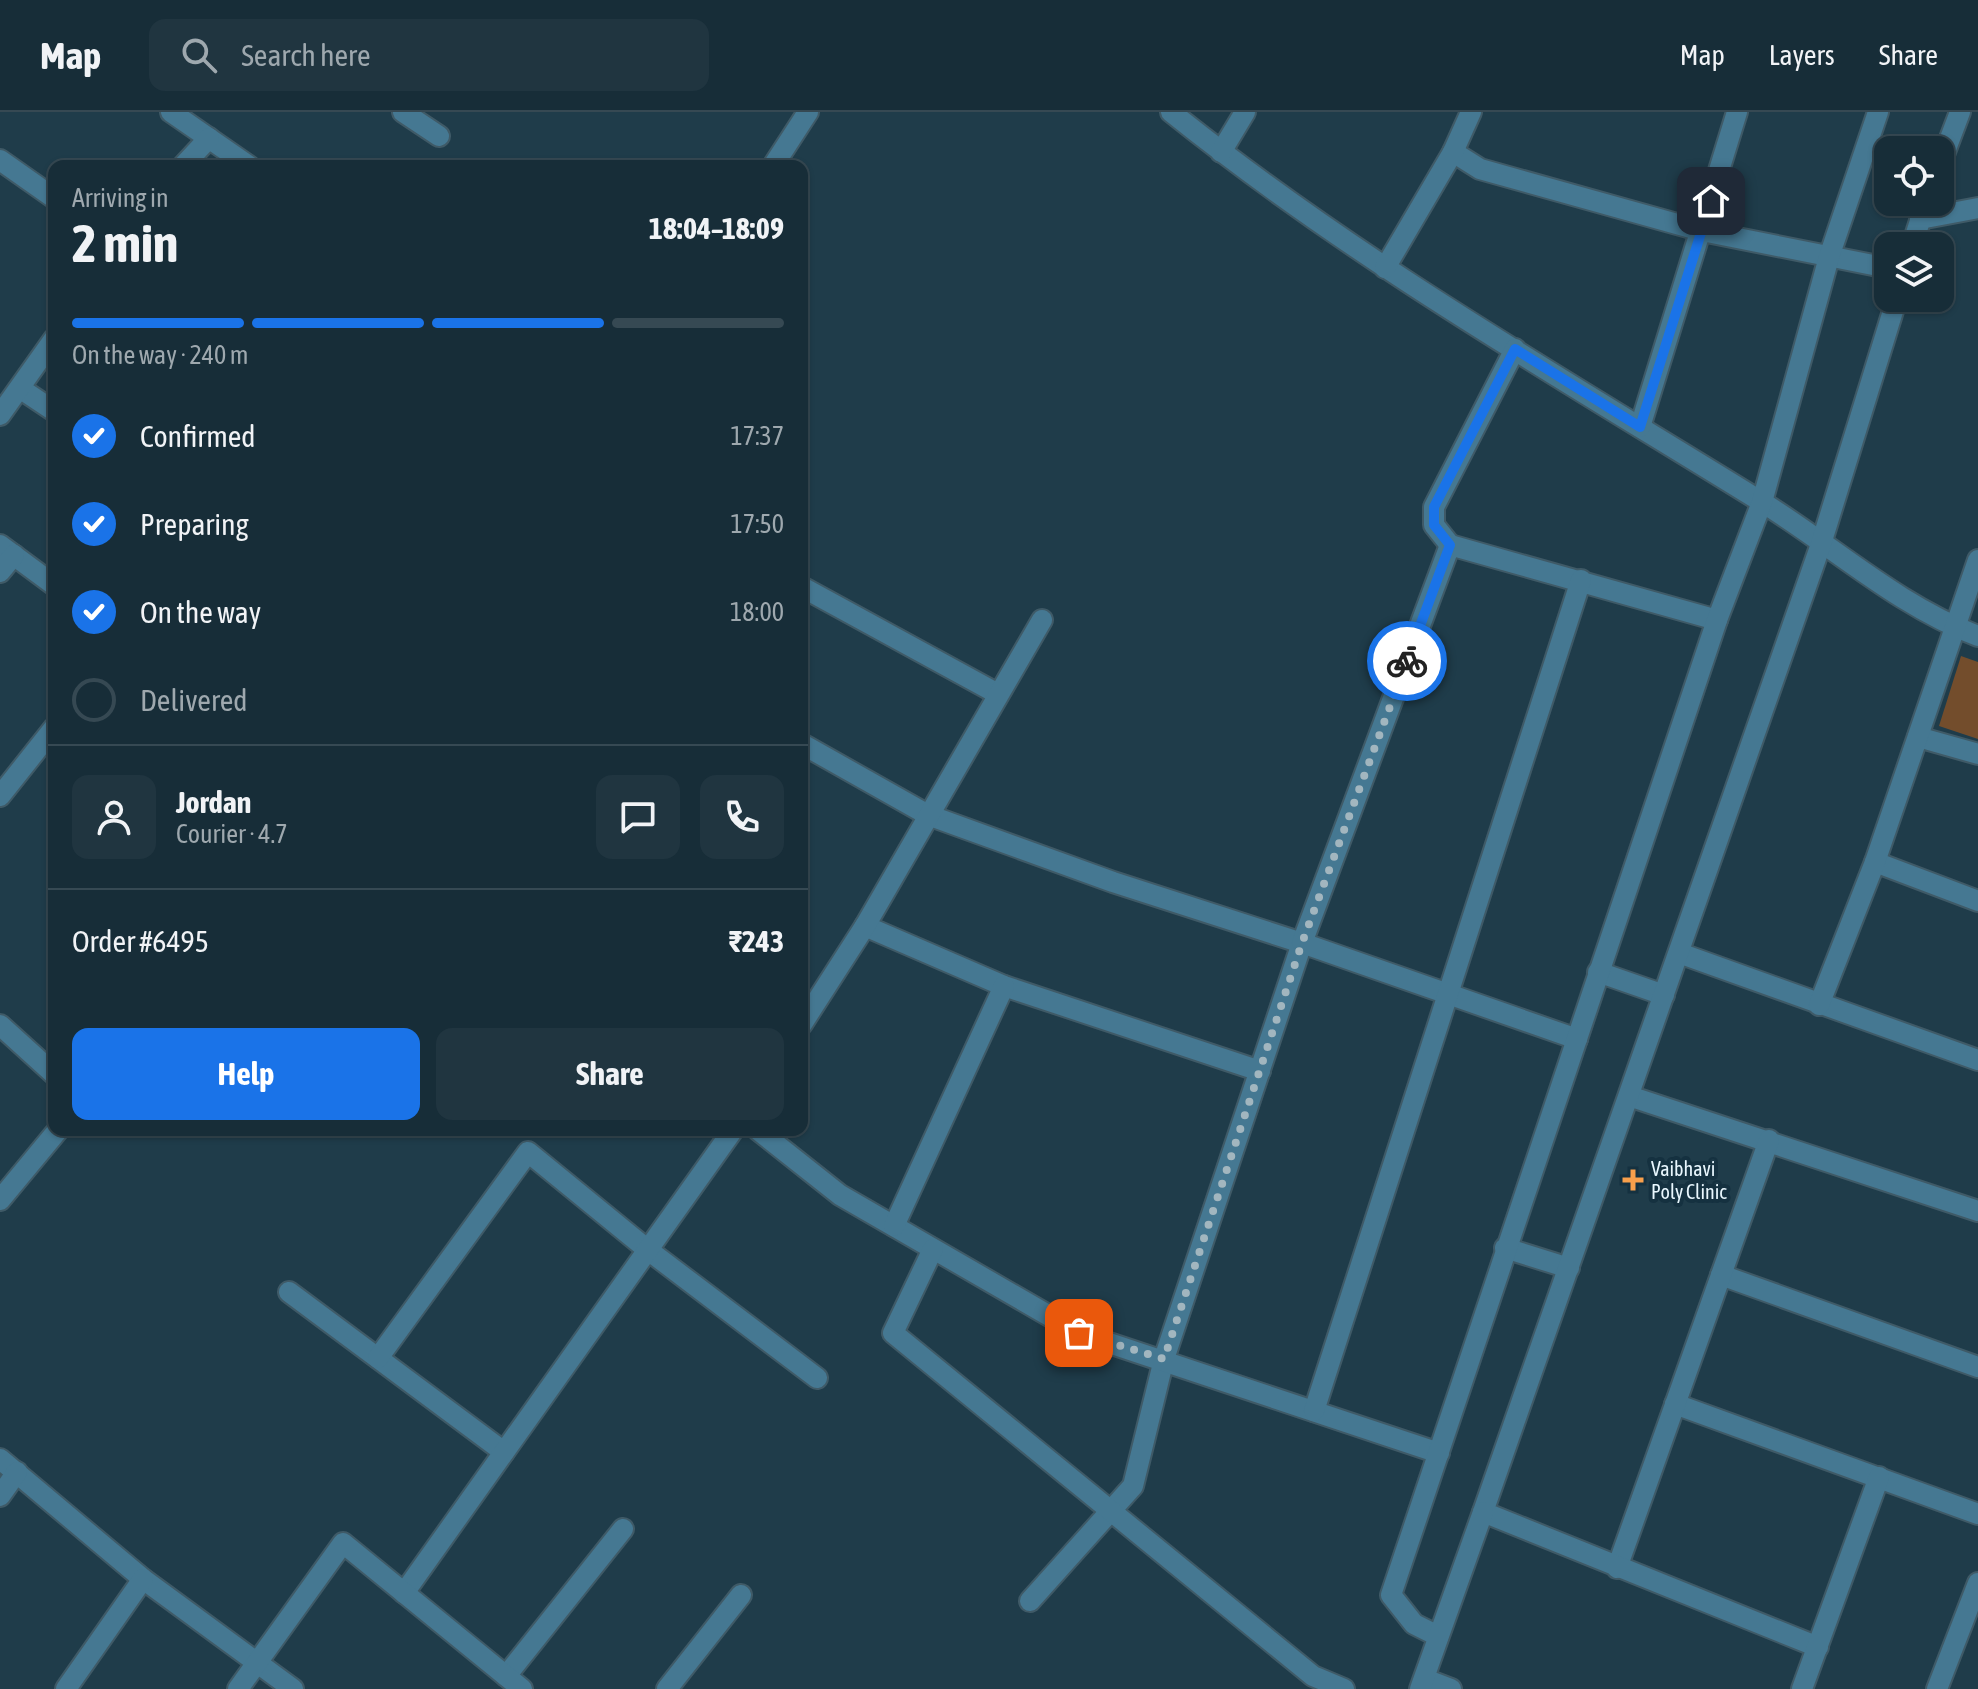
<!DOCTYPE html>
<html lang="en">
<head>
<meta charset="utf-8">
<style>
  body { margin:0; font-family:"Asap Condensed",sans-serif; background:#203540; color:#f1f3f6; height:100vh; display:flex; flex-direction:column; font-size:30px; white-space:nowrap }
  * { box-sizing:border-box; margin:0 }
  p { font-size:26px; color:#9ea8ae }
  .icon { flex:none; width:44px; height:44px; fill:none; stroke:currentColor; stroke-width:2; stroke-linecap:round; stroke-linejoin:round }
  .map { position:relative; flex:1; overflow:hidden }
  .details { position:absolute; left:48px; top:48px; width:760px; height:976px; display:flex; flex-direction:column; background:#172d38; border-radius:16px; box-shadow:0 2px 6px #0004,0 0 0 2px #364953 }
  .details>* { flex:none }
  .controls { position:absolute; left:1874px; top:24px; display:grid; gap:16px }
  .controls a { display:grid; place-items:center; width:80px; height:80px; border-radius:16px; background:#172d38; box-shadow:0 2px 6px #0004,0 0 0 2px #364953; font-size:40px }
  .pin { position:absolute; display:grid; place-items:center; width:68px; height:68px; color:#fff; margin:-34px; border-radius:16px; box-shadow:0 4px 12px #0006 }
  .courier { position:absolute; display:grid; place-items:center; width:80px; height:80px; margin:-40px; border:6px solid #1a73e8; border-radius:50%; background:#fff; color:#222; box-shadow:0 2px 10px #0007 }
  .overview em { font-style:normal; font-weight:700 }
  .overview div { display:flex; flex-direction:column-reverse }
  .overview { display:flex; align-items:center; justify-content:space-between; height:136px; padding:0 24px }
  h1 { font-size:52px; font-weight:700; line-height:60px }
  .bar { display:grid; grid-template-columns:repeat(4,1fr); gap:12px 8px; align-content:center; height:96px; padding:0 24px }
  .bar i { height:10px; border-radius:6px; background:#364953 }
  .bar .selected { background:#1a73e8 }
  .bar p { grid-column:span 4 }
  .line { display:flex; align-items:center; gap:20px; padding:0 24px; border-top:2px solid #364953 }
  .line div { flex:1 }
  .round { display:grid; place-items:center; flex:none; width:84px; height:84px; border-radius:16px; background:#203540 }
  ol { padding:0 24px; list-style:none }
  li { display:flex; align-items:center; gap:24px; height:88px }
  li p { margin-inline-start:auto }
  li .icon { padding:8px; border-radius:50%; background:#1a73e8; color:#fff; stroke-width:4 }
  li:last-child { color:#9ea8ae }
  li i { width:44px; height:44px; border:4px solid #364953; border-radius:50% }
  .primary-button { display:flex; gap:16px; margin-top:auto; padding:16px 24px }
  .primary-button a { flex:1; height:92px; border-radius:16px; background:#1a73e8; color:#fff; font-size:32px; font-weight:700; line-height:92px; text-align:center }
  .primary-button a+a { background:#203540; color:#f1f3f6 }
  header { display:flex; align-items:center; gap:48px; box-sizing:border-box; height:112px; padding:0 40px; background:#172d38; border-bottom:2px solid #364953 }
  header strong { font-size:38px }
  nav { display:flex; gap:44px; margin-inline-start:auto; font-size:28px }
  .search { width:560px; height:72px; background:#203540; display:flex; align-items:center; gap:20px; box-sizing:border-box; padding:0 28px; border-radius:16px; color:#9ea8ae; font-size:30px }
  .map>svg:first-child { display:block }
</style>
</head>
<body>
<header>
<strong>Map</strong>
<div class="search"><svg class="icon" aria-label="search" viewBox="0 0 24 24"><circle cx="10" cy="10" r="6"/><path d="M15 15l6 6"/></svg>Search here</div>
<nav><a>Map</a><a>Layers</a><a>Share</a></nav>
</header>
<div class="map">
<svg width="1978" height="1577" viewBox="0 0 1978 1577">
  <rect width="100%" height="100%" fill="#1f3c4a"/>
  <polygon fill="#734d2c" points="1961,544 1978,550 1978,627 1939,614"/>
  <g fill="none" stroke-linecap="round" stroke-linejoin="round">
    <defs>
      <g id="minor">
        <polyline points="171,0 249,54"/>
        <polyline points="403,0 439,24"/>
        <path d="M1171 0C1354 147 1558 264 1757 387 1831 432 1896 493 1978 524"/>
        <polyline points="1221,40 1245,0"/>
        <polyline points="1453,40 1480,57 1702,119 1888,156"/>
        <polyline points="0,48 54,86"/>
        <polyline points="1940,53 1960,0"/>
        <polyline points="183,54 209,26"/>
        <polyline points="773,54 808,0"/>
        <polyline points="1920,107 1978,96"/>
        <polyline points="1912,134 1926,90"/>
        <polyline points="1385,156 1453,40 1471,0"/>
        <polyline points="21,277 54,299"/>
        <polyline points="0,303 54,227"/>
        <polyline points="1640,315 1737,0"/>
        <polyline points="0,433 54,473"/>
        <polyline points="1450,433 1434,413 1434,395 1515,237"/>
        <polyline points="0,460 14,443"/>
        <polyline points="802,475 998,582"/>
        <polyline points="1918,625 1978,642"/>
        <polyline points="802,632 928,703 1113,770 1302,831 1164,1247 1133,1374 1030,1489"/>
        <polyline points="0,684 54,616"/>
        <polyline points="1875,750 1978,789"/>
        <polyline points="865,814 1004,874 1260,959"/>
        <polyline points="1679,841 1978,948"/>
        <polyline points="1598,860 1664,883"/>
        <polyline points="1819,893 1875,750 1978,448"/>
        <polyline points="802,912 865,814 1042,508"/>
        <polyline points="0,913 54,962"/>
        <polyline points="1577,927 1302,831 1450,433 1717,508"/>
        <polyline points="1629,984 1978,1099"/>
        <polyline points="758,1018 840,1083 1079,1221 1439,1341"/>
        <polyline points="0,1088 58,1018"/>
        <polyline points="894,1114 1004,874"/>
        <polyline points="1505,1136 1569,1156"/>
        <polyline points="933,1137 893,1221 1313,1564 1344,1577"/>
        <polyline points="1721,1163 1978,1255"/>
        <polyline points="289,1180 504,1340"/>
        <polyline points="378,1246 528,1040 648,1138 817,1266"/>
        <polyline points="1675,1292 1978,1402"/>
        <polyline points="1314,1299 1581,468"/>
        <polyline points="0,1347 143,1467 293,1577"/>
        <polyline points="0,1384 17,1360"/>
        <polyline points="1617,1456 1769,1028"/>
        <polyline points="404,1481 733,1018"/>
        <polyline points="1438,1524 1414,1512 1391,1483 1717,508 1762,390 1829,145 1878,0"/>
        <polyline points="1818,1535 1483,1400 1821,432 1897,186"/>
        <polyline points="506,1564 623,1417"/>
        <polyline points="1425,1567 1451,1577"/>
        <polyline points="66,1577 143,1467"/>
        <polyline points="238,1577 343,1431 522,1577"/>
        <polyline points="667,1577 741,1483"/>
        <polyline points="1420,1577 1483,1400"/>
        <polyline points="1802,1577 1879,1365"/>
        <polyline points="1937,1577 1978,1471"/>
      </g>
    </defs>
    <use href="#minor" stroke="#3f5a67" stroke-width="24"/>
    <use href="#minor" stroke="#457892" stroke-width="20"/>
  </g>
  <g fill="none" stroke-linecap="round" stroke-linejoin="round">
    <polyline stroke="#a2b6bf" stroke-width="8" stroke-dasharray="0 14.4" points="1079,1221 1164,1247 1302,831 1407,549"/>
    <polyline stroke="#1a73e8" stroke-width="10" points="1407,549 1450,433 1434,413 1434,395 1515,237 1640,315 1711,89"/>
  </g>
  <path fill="#f9a04c" stroke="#153140" stroke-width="3" d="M1629 1056h8v8h8v8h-8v8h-8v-8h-8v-8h8z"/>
  <g text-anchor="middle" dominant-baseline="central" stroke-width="8" stroke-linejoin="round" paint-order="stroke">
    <g font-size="20" fill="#e9f7fe" stroke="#153140" text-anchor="start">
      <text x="1651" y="1056">Vaibhavi<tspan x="1651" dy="23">Poly Clinic</tspan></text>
    </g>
  </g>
</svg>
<div class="controls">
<a><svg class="icon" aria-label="locate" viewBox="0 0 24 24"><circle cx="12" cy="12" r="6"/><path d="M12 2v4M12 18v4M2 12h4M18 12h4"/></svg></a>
<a><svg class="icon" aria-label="layers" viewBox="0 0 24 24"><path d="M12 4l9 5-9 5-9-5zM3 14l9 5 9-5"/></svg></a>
</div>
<div class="pin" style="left:1079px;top:1221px;background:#ea580c"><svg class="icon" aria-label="bag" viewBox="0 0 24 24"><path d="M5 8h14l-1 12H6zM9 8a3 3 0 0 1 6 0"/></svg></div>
<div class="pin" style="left:1711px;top:89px;background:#1f2937"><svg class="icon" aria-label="home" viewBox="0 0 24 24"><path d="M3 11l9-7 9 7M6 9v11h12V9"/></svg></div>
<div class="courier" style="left:1407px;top:549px"><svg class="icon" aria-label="bike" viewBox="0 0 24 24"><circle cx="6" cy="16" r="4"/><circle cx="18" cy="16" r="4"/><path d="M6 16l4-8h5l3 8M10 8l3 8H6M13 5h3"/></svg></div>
<section class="details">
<div class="overview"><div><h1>2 min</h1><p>Arriving in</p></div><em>18:04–18:09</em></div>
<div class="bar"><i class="selected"></i><i class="selected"></i><i class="selected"></i><i></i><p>On the way · 240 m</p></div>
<ol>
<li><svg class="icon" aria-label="check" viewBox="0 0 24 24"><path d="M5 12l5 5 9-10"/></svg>Confirmed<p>17:37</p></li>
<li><svg class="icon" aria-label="check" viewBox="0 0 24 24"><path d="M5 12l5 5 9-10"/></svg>Preparing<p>17:50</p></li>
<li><svg class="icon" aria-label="check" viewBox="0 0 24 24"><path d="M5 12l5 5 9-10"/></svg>On the way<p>18:00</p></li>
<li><i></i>Delivered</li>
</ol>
<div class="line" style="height:144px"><a class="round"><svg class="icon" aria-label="person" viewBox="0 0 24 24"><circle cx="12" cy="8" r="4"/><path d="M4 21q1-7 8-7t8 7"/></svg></a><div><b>Jordan</b><p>Courier · 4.7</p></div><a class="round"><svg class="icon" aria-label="chat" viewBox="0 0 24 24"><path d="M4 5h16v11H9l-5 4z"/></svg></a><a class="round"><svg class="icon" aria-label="phone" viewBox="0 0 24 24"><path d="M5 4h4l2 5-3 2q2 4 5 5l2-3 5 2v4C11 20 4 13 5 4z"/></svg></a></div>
<div class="line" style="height:104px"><div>Order #6495</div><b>₹243</b></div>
<div class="primary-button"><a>Help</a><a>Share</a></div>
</section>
</div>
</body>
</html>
